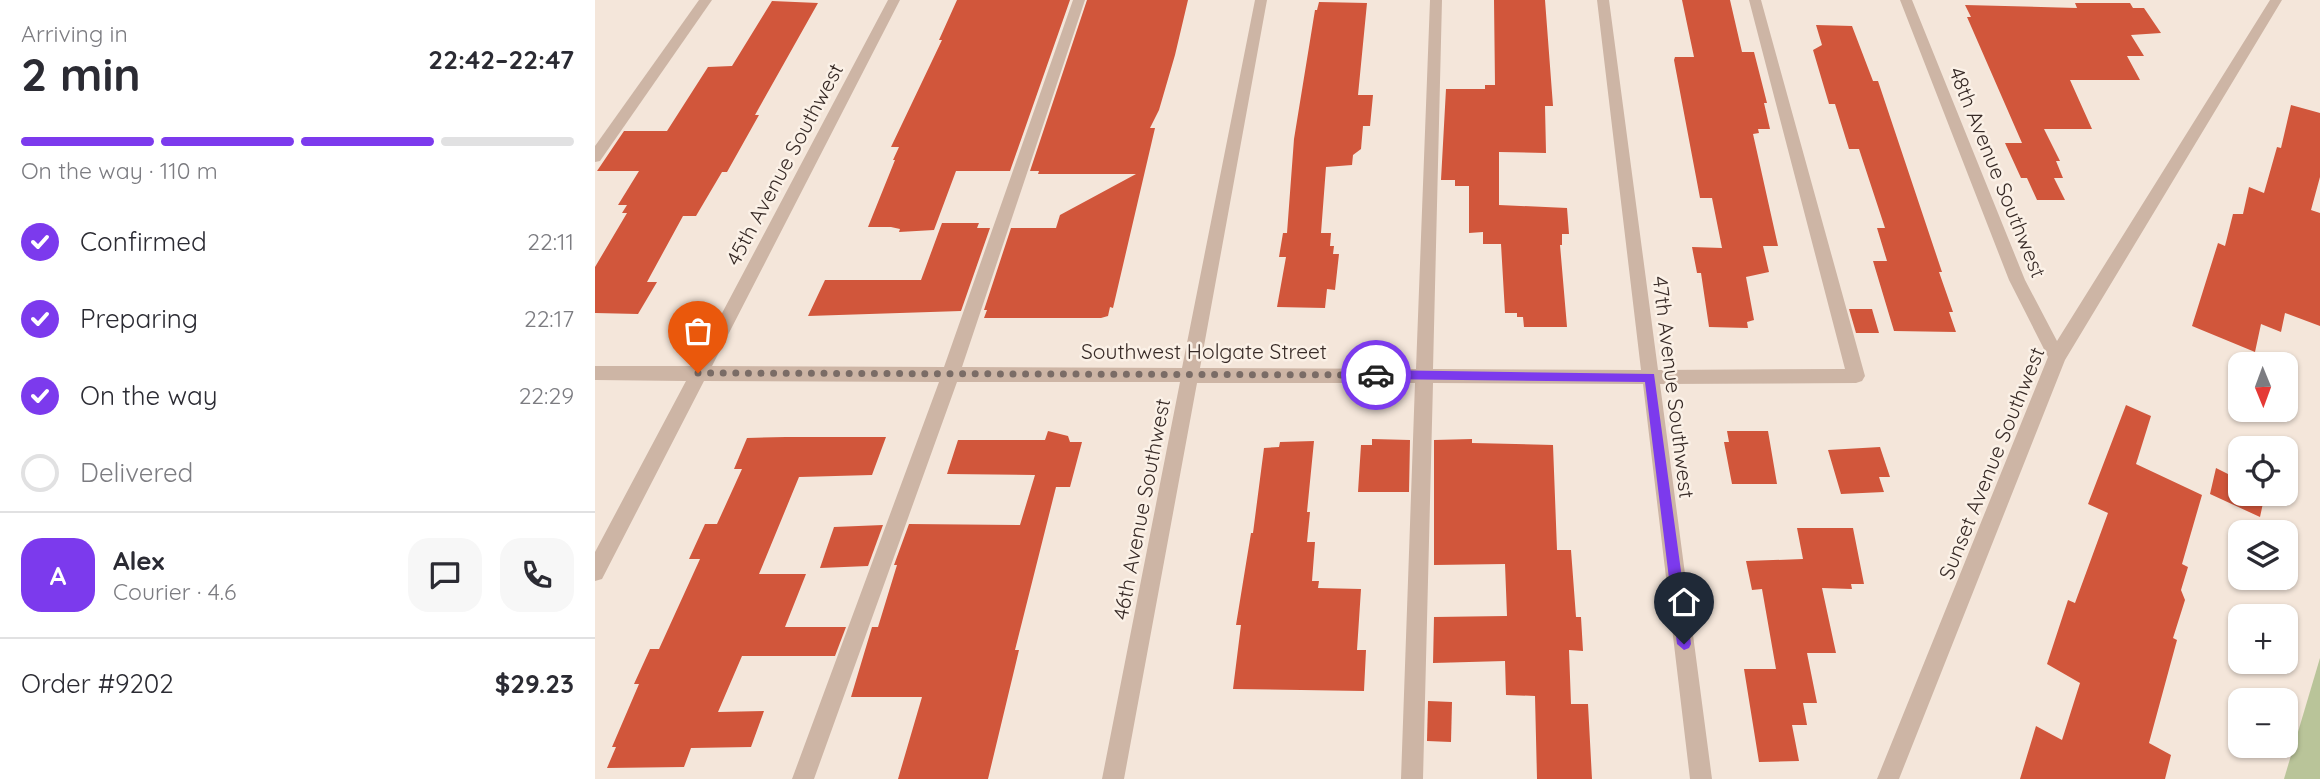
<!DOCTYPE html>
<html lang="en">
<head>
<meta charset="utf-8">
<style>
  body { margin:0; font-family:Quicksand,sans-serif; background:#f7f7f7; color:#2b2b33; height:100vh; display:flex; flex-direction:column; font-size:26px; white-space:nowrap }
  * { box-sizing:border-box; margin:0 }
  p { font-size:23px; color:#7c7c81 }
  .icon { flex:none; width:38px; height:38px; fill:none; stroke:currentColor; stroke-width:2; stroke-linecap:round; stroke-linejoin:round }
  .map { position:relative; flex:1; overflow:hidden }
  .details { display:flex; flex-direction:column; background:#fff; width:595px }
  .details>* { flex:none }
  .needle { width:46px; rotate:179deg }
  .fabs { position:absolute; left:1633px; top:352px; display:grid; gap:14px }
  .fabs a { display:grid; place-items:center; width:70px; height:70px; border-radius:14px; background:#fff; box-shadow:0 2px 5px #0004; font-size:35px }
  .pin { position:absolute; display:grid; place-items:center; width:60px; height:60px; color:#fff; margin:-72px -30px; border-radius:50% 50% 50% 0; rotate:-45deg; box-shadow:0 0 7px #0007 }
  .pin .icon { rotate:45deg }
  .courier { position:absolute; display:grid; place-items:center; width:70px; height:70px; margin:-35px; border:5px solid #7c3aed; border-radius:50%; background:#fff; color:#222; box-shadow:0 2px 9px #0007 }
  .overview em { font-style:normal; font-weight:700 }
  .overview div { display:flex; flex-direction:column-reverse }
  .overview { display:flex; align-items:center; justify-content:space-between; height:119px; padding:0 21px }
  h1 { font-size:46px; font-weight:700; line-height:52px }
  .bar { display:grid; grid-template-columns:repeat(4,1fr); gap:10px 7px; align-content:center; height:84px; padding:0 21px }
  .bar i { height:9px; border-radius:5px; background:#e1e1e2 }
  .bar .on { background:#7c3aed }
  .bar p { grid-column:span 4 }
  .line { display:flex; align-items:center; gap:18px; padding:0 21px; border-top:2px solid #e1e1e2 }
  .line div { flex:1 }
  .round { display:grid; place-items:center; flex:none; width:74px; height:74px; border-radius:21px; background:#f7f7f7 }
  ol { padding:0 21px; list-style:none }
  li { display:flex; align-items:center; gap:21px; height:77px }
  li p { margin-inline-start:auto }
  li .icon { padding:7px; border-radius:50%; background:#7c3aed; color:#fff; stroke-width:4 }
  li:last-child { color:#7c7c81 }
  li i { width:38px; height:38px; border:4px solid #e1e1e2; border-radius:50% }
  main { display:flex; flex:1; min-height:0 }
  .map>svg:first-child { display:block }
</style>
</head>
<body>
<main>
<section class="details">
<div class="overview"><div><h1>2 min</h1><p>Arriving in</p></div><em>22:42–22:47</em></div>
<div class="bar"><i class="on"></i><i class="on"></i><i class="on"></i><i></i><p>On the way · 110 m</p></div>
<ol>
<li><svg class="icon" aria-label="check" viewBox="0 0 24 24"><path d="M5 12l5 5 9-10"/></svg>Confirmed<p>22:11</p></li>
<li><svg class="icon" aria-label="check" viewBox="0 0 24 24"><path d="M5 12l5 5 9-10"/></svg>Preparing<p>22:17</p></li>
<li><svg class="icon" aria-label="check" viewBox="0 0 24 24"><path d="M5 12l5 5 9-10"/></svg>On the way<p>22:29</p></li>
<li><i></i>Delivered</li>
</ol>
<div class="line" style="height:126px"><b class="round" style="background:#7c3aed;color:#fff">A</b><div><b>Alex</b><p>Courier · 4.6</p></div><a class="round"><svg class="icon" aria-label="chat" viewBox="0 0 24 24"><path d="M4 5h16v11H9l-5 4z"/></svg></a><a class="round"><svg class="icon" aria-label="phone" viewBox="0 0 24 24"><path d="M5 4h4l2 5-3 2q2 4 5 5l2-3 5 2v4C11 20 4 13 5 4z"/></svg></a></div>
<div class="line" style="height:91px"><div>Order #9202</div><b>$29.23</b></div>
</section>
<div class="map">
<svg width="1725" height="779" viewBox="0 0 1725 779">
  <rect width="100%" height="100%" fill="#f4e6da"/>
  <polygon fill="#b9c499" points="1725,658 1725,779 1689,779"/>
  <g fill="#d1563b">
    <polygon points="362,0 475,0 415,171 361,171 339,230 304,232 305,229 296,227 273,227 300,160 298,160 304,147 296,147 347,40 344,40"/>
    <polygon points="492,0 593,0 580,55 564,110 555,128 560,128 518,308 515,307 513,316 506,318 389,318 392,310 389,310 416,228 461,228 465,215 541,174 443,174 444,171 435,171"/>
    <polygon points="899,0 950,0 958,106 950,106 951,153 904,152 904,205 972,208 974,234 967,234 967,245 965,245 972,327 929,327 928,317 922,317 922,313 910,313 906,244 888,244 888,232 874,233 874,186 860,186 860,180 846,180 851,89 890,89 890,85 900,85"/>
    <polygon points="1087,0 1135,0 1147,52 1159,52 1172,103 1169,103 1175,129 1163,129 1164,133 1158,134 1183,246 1168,246 1174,272 1151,277 1159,320 1152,322 1153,328 1114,327 1106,273 1102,273 1097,247 1127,248 1117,198 1105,198 1079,60 1080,57 1099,57"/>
    <polygon points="177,1 223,3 160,115 164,115 132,172 127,172 101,216 88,216 52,282 62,282 43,314 0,313 0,267 32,213 27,213 32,205 23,205 44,171 2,171 29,131 72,131 113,67 137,66"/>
    <polygon points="724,2 772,3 763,95 778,95 775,126 768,126 766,149 758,155 757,165 731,167 726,233 736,233 735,246 739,246 738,254 744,254 740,290 732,289 730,308 682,307 691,257 684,257 688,233 692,233 699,139 720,10 722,10"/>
    <polygon points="1480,3 1535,3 1538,8 1549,8 1566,33 1536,35 1549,56 1532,56 1545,80 1475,80 1497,129 1449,129 1465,161 1461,161 1468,178 1459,178 1470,200 1442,200 1432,178 1426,178 1410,143 1427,143 1372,17 1376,17 1370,5 1482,8"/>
    <polygon points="1221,25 1257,26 1278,81 1283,81 1347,272 1344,272 1358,312 1354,312 1361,332 1299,331 1278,261 1292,261 1282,228 1290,228 1264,149 1254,149 1240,104 1234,104 1218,50 1227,45"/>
    <polygon points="1696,105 1725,113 1725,177 1716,210 1725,213 1725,326 1690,313 1686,332 1666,324 1660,352 1597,326 1623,243 1630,246 1638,214 1648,214 1654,187 1669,193 1682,147 1686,148"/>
    <polygon points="347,223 384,223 382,228 395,228 366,311 213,316 230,280 326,280"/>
    <polygon points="1254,309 1277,309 1284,333 1261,333"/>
    <polygon points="1531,405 1556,416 1541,464 1607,495 1587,564 1593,567 1586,590 1590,600 1578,638 1582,640 1554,743 1576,755 1570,779 1425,779 1441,726 1467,740 1485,683 1452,664 1473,600 1480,603 1513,513 1493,504"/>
    <polygon points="453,431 473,436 475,442 487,442 475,487 461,487 420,650 424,650 393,779 303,779 327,697 256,697 277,627 283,627 302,565 299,565 314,524 425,525 440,475 352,474 363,440 450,440"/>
    <polygon points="1132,431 1173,431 1182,484 1137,484 1129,442 1134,442"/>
    <polygon points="191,437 291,437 277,475 204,477 164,574 211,574 190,627 251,627 240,656 147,656 123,712 169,711 156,747 96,748 89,767 12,768 21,747 17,747 44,684 39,684 55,649 64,649 105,559 94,559 110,524 122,524 147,469 139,469 152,438"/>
    <polygon points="777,439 815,440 814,492 763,492 766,445 777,445"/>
    <polygon points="877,439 877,443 958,445 962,550 976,550 981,617 986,617 988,651 974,650 976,704 993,704 997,779 942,779 940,696 911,695 910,661 838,663 839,617 912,616 910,564 839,565 839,440"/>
    <polygon points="719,441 712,512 715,512 712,542 720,542 717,581 724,581 723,588 766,589 762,650 771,650 769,691 638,689 646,625 641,625 656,533 658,533 669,448 684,447 685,442"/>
    <polygon points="1285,447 1295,477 1284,477 1289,492 1246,494 1233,450"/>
    <polygon points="1621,468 1645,480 1645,494 1670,494 1665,517 1615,494"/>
    <polygon points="288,525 273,566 225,568 239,527"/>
    <polygon points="1202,528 1258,528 1269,584 1256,584 1257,589 1227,588 1241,653 1212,653 1222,703 1208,703 1212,725 1197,725 1204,761 1164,762 1149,669 1181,669 1167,589 1157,590 1151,561 1208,559"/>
    <polygon points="833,701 857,702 856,742 832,741"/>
  </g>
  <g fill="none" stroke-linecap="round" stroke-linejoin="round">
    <g fill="#cdb5a5" fill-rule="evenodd">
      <polygon points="104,0 117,0 5,161 0,162 0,146"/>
      <polygon points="293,0 305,0 117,366 349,367 478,0 490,0 367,367 587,368 660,0 672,0 605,368 821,369 835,0 847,0 838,369 1046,370 1002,0 1014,0 1063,370 1250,369 1154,0 1166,0 1270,376 1267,381 1261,383 1065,384 1117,779 1095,779 1048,384 838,383 828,779 806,779 820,383 602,383 529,779 507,779 585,382 362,382 219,779 197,779 344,382 109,381 7,579 0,581 0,552 91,381 0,380 0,366 99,366"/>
      <polygon points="1305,0 1317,0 1430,280 1462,341 1675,0 1687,0 1470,360 1304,779 1282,779 1453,357 1414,280"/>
    </g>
  </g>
  <polygon fill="#7c3aed" points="781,370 1059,374 1096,644 1094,648 1089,650 1082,644 1050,382 781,379 776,375"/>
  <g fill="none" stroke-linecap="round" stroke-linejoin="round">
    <polyline stroke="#7a6c66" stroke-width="7" stroke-dasharray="0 12.6" points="103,373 781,375"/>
  </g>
  <g text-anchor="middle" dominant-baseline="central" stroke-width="5" stroke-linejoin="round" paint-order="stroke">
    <g font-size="21" fill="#382b27" stroke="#fbf1e7">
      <text transform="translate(189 164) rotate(-62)">45th Avenue Southwest</text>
      <text transform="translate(1403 172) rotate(68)">48th Avenue Southwest</text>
      <text x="609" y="351">Southwest Holgate Street</text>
      <text transform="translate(1079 387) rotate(83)">47th Avenue Southwest</text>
      <text transform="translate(1396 463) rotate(-68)">Sunset Avenue Southwest</text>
      <text transform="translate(546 509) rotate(-79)">46th Avenue Southwest</text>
    </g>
  </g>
</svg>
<div class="fabs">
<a><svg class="needle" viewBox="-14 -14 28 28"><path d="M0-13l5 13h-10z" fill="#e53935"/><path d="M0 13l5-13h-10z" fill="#7c7c81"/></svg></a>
<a><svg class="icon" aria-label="locate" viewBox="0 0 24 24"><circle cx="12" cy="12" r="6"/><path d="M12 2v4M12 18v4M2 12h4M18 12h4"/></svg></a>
<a><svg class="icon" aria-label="layers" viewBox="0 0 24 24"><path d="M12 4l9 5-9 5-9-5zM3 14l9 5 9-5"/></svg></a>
<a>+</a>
<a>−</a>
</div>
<div class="pin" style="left:103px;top:373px;background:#ea580c"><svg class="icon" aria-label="bag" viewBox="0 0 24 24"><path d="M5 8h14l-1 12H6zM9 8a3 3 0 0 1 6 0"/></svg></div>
<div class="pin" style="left:1089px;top:644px;background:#1f2937"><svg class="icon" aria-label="home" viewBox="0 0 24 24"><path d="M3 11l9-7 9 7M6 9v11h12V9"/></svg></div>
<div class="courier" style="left:781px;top:375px"><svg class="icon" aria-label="car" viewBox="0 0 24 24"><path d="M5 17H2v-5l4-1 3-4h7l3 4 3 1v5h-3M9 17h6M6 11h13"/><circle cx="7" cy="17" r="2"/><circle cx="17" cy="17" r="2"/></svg></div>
</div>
</main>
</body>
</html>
